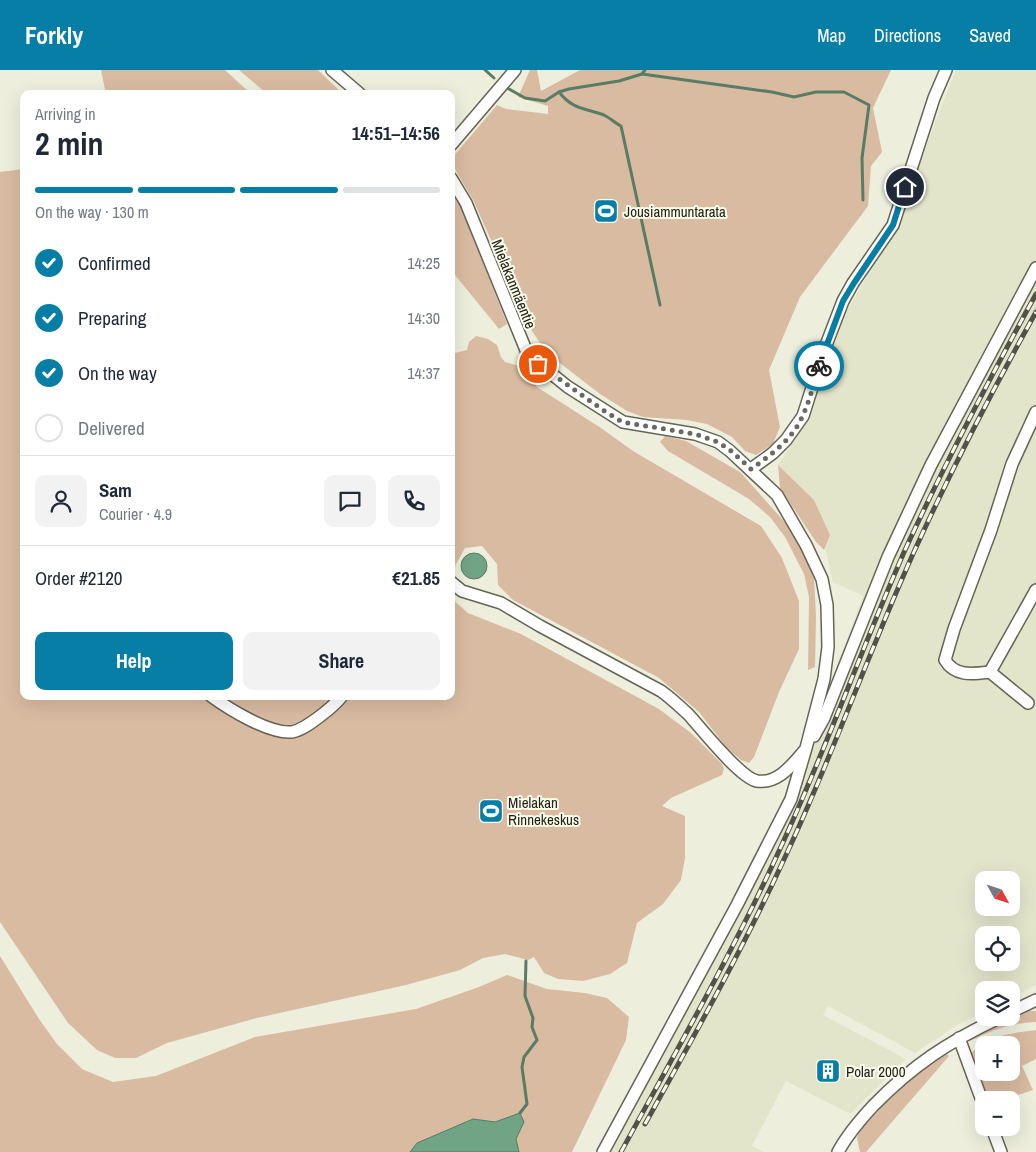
<!DOCTYPE html>
<html lang="en">
<head>
<meta charset="utf-8">
<style>
  body { margin:0; font-family:"Archivo Narrow",sans-serif; background:#f2f2f3; color:#1f2937; height:100vh; display:flex; flex-direction:column; font-size:19px; white-space:nowrap }
  * { box-sizing:border-box; margin:0 }
  p { font-size:16px; color:#747a83 }
  .icon { flex:none; width:28px; height:28px; fill:none; stroke:currentColor; stroke-width:2; stroke-linecap:round; stroke-linejoin:round }
  .map { position:relative; flex:1; overflow:hidden }
  .sheet { position:absolute; left:20px; top:20px; width:435px; height:610px; display:flex; flex-direction:column; background:#fff; border-radius:10px; box-shadow:0 5px 20px #0002 }
  .sheet>* { flex:none }
  .needle { width:32px; rotate:130deg }
  .tools { position:absolute; left:975px; top:801px; display:grid; gap:10px }
  .tools a { display:grid; place-items:center; width:45px; height:45px; border-radius:10px; background:#fff; box-shadow:0 5px 20px #0002; font-size:25px }
  .pin { position:absolute; display:grid; place-items:center; width:42px; height:42px; color:#fff; margin:-21px; border:2px solid #fff; border-radius:50%; box-shadow:0 1px 5px #0007 }
  .courier { position:absolute; display:grid; place-items:center; width:50px; height:50px; margin:-25px; border:4px solid #067ea5; border-radius:50%; background:#fff; color:#222; box-shadow:0 1px 6px #0007 }
  .summary em { font-style:normal; font-weight:700 }
  .summary div { display:flex; flex-direction:column-reverse }
  .summary { display:flex; align-items:center; justify-content:space-between; height:85px; padding:0 15px }
  h1 { font-size:32px; font-weight:700; line-height:38px }
  .bar { display:grid; grid-template-columns:repeat(4,1fr); gap:8px 5px; align-content:center; height:60px; padding:0 15px }
  .bar i { height:6px; border-radius:4px; background:#e0e1e3 }
  .bar .current { background:#067ea5 }
  .bar p { grid-column:span 4 }
  .line { display:flex; align-items:center; gap:12px; padding:0 15px; border-top:1px solid #e0e1e3 }
  .line div { flex:1 }
  .round { display:grid; place-items:center; flex:none; width:52px; height:52px; border-radius:10px; background:#f2f2f3 }
  ol { padding:0 15px; list-style:none }
  li { display:flex; align-items:center; gap:15px; height:55px }
  li p { margin-inline-start:auto }
  li .icon { padding:5px; border-radius:50%; background:#067ea5; color:#fff; stroke-width:4 }
  li:last-child { color:#747a83 }
  li i { width:28px; height:28px; border:2px solid #e0e1e3; border-radius:50% }
  .cta { display:flex; gap:10px; margin-top:auto; padding:10px 15px }
  .cta a { flex:1; height:58px; border-radius:10px; background:#067ea5; color:#fff; font-size:20px; font-weight:700; line-height:58px; text-align:center }
  .cta a+a { background:#f2f2f3; color:#1f2937 }
  header { display:flex; align-items:center; gap:30px; box-sizing:border-box; height:70px; padding:0 25px; background:#067ea5; color:#fff }
  header strong { font-size:24px }
  nav { display:flex; gap:28px; margin-inline-start:auto; font-size:18px }
  .map>svg:first-child { display:block }
</style>
</head>
<body>
<header>
<strong>Forkly</strong>
<nav><a>Map</a><a>Directions</a><a>Saved</a></nav>
</header>
<div class="map">
<svg width="1036" height="1082" viewBox="0 0 1036 1082">
  <rect width="100%" height="100%" fill="#edefdc"/>
  <path fill="#e3e5cb" fill-rule="evenodd" d="M956 0H1036V915L1011 928V920H984V942L959 954 915 983 828 936 823 945 906 989 850 1044 786 1011 752 1076 764 1082H606L783 755 837 596 863 526 833 512 814 430 778 395 807 352 846 242 898 153 936 50ZM984 810H1011V838H984ZM984 865H1011V892H984Z"/>
  <g fill="#d9bba1" fill-rule="evenodd">
    <polygon points="101,0 225,0 251,24 106,24"/>
    <polygon points="239,0 318,0 343,24 267,24"/>
    <polygon points="530,0 537,0 541,21 580,0 891,0 873,38 882,82 871,96 868,136 800,227 769,300 780,357 773,374 756,385 745,381 732,367 707,354 687,350 643,347 627,341 600,324 547,283 532,261 473,130 452,94 452,88 497,35 506,39 548,44 548,36 518,27"/>
    <polygon points="24,99 24,626 451,626 451,528 468,543 521,564 659,639 691,663 722,694 724,699 722,705 671,728 662,736 685,746 685,788 681,810 663,834 637,853 627,893 610,904 583,911 558,909 544,903 534,887 528,890 505,884 483,888 460,900 406,915 257,948 167,973 136,988 115,988 97,980 68,953 0,852 0,102"/>
    <polygon points="451,115 456,123 507,254 499,259 451,200"/>
    <polygon points="476,266 488,269 497,275 501,287 505,292 519,296 528,302 537,317 601,358 633,381 761,456 782,488 799,531 799,579 779,622 754,687 749,693 741,690 726,677 699,642 659,608 513,530 498,515 497,494 482,476 465,478 455,496 451,492 451,284 467,280 469,272"/>
    <polygon points="665,366 686,371 740,402 791,459 814,507 816,547 815,597 808,600 809,527 804,504 785,467 770,447 749,429 668,381 660,372"/>
    <polygon points="778,395 814,430 830,465 824,480 816,472 780,418"/>
    <polygon points="0,886 39,949 57,974 82,999 113,1012 156,1006 255,967 416,939 479,917 507,905 547,919 585,923 607,928 629,947 626,970 572,1082 0,1082"/>
    <path d="M1029 941H1036V952C1012 953 992 960 970 971V969Z"/>
    <path d="M1036 960V989L1022 996 1033 1020 1004 1030H989L971 984C985 965 1015 963 1036 960ZM984 975H1011V1002H984Z"/>
    <path d="M947 984 949 986 866 1082H860L857 1068 859 1062C885 1033 913 1004 947 984Z"/>
  </g>
  <g fill="#71a385" stroke="#597c66">
    <circle cx="474" cy="496" r="13"/>
    <polygon points="520,1043 524,1052 516,1069 519,1082 410,1082 417,1073 473,1049 495,1052"/>
  </g>
  <g fill="none" stroke-linecap="round" stroke-linejoin="round">
    <g stroke="#597c66" stroke-width="3">
      <polyline points="485,0 494,8"/>
      <polyline points="642,4 772,22 794,27 816,22 844,22 869,35 862,88 863,130"/>
      <polyline points="509,19 525,28 545,31 559,22 569,19 619,11 642,4 645,0"/>
      <path d="M559 22C573 40 585 38 604 45 610 48 615 53 621 56L660 235"/>
      <polyline points="520,1043 527,1034 522,997 524,987 537,970 532,957 533,948 525,926 526,891"/>
    </g>
    <defs>
      <g id="minor">
        <polyline points="332,0 360,24"/>
        <polyline points="451,75 515,0"/>
        <polyline points="451,108 466,133 528,285 568,317 623,352 695,364 718,372 730,381 777,425 806,475 822,509 827,535 828,577 824,609 806,678 791,729 737,835 603,1082"/>
        <polyline points="751,399 773,383 786,370 803,346 823,283 843,231 853,213 893,155 934,28 946,0"/>
        <path d="M451 512 462 521 501 533 540 556 661 621C671 628 679 636 688 644 701 658 740 708 757 711 778 714 792 695 804 681"/>
        <polyline points="990,602 1036,520"/>
        <path d="M211 626C229 639 269 664 292 662 302 660 311 653 319 647 327 641 335 635 342 626"/>
        <path d="M1028 633 990 602C973 604 955 607 945 590L954 559 991 460 1012 394 1036 342"/>
        <polyline points="814,666 824,648 888,487 931,395 1036,198"/>
        <polyline points="1011,942 1036,930"/>
        <polyline points="959,968 984,1036"/>
        <polyline points="992,1058 1001,1082"/>
        <path d="M838 1082C847 1065 860 1050 873 1036 913 995 948 972 999 948"/>
      </g>
    </defs>
    <use href="#minor" stroke="#646555" stroke-width="14"/>
    <use href="#minor" stroke="#fff" stroke-width="11"/>
    <defs>
      <g id="rail">
        <path d="M645 1054C694 966 744 877 786 785 832 687 868 584 913 484 950 402 992 321 1036 242"/>
        <path d="M621 1082C675 983 732 884 779 781 825 682 861 580 905 480 945 393 990 308 1036 224"/>
      </g>
    </defs>
    <use href="#rail" stroke="#515249" stroke-width="5"/>
    <use href="#rail" stroke="#fbfce9" stroke-width="3" stroke-dasharray="9" stroke-linecap="butt"/>
  </g>
  <g fill="none" stroke-linecap="round" stroke-linejoin="round">
    <path stroke="#696a5f" stroke-width="5" stroke-dasharray="0 9" d="M538 294 603 340 622 352 695 364 718 372 730 380 751 399C771 385 793 369 803 345 810 330 814 312 819 296"/>
    <polyline stroke="#067ea5" stroke-width="6" points="819,296 843,231 854,213 893,155 905,117"/>
  </g>
  <defs>
    <symbol id="stadium-square" viewBox="-11 -11 22 22"><rect x="-9" y="-9" width="18" height="18" rx="4" fill="#067ea5" stroke="#fbfce9"/><path d="M0-5a6.5 5 0 1 0 0 10a6.5 5 0 1 0 0-10ZM-3.5-1.8h7v3.6h-7Z" fill="#fff"/></symbol>
    <symbol id="building-square" viewBox="-11 -11 22 22"><rect x="-9" y="-9" width="18" height="18" rx="4" fill="#067ea5" stroke="#fbfce9"/><path d="M-4-6H4V6H1V3H-1V6H-4ZM-2.5-4.3h1.7v1.8h-1.7ZM.8-4.3h1.7v1.8H.8ZM-2.5-1h1.7V.8h-1.7ZM.8-1h1.7V.8H.8Z" fill="#fff"/></symbol>
  </defs>
  <g fill-rule="evenodd">
    <use href="#stadium-square" x="592" y="127" width="28" height="28"/>
    <use href="#stadium-square" x="477" y="727" width="28" height="28"/>
    <use href="#building-square" x="814" y="987" width="28" height="28"/>
  </g>
  <g text-anchor="middle" dominant-baseline="central" stroke-width="4" stroke-linejoin="round" paint-order="stroke">
    <g font-size="15" fill="#22221c" stroke="#fbfce9" text-anchor="start">
      <text x="624" y="141">Jousiammuntarata</text>
      <text x="508" y="732">Mielakan<tspan x="508" dy="17">Rinnekeskus</tspan></text>
      <text x="846" y="1001">Polar 2000</text>
    </g>
    <g font-size="15" fill="#22221c" stroke="#fbfce9">
      <text transform="translate(514 214) rotate(68)">Mielakanmäentie</text>
    </g>
  </g>
</svg>
<div class="tools">
<a><svg class="needle" viewBox="-14 -14 28 28"><path d="M0-13l5 13h-10z" fill="#e53935"/><path d="M0 13l5-13h-10z" fill="#747a83"/></svg></a>
<a><svg class="icon" aria-label="locate" viewBox="0 0 24 24"><circle cx="12" cy="12" r="6"/><path d="M12 2v4M12 18v4M2 12h4M18 12h4"/></svg></a>
<a><svg class="icon" aria-label="layers" viewBox="0 0 24 24"><path d="M12 4l9 5-9 5-9-5zM3 14l9 5 9-5"/></svg></a>
<a>+</a>
<a>−</a>
</div>
<div class="pin" style="left:538px;top:294px;background:#ea580c"><svg class="icon" aria-label="bag" viewBox="0 0 24 24"><path d="M5 8h14l-1 12H6zM9 8a3 3 0 0 1 6 0"/></svg></div>
<div class="pin" style="left:905px;top:117px;background:#1f2937"><svg class="icon" aria-label="home" viewBox="0 0 24 24"><path d="M3 11l9-7 9 7M6 9v11h12V9"/></svg></div>
<div class="courier" style="left:819px;top:296px"><svg class="icon" aria-label="bike" viewBox="0 0 24 24"><circle cx="6" cy="16" r="4"/><circle cx="18" cy="16" r="4"/><path d="M6 16l4-8h5l3 8M10 8l3 8H6M13 5h3"/></svg></div>
<section class="sheet">
<div class="summary"><div><h1>2 min</h1><p>Arriving in</p></div><em>14:51–14:56</em></div>
<div class="bar"><i class="current"></i><i class="current"></i><i class="current"></i><i></i><p>On the way · 130 m</p></div>
<ol>
<li><svg class="icon" aria-label="check" viewBox="0 0 24 24"><path d="M5 12l5 5 9-10"/></svg>Confirmed<p>14:25</p></li>
<li><svg class="icon" aria-label="check" viewBox="0 0 24 24"><path d="M5 12l5 5 9-10"/></svg>Preparing<p>14:30</p></li>
<li><svg class="icon" aria-label="check" viewBox="0 0 24 24"><path d="M5 12l5 5 9-10"/></svg>On the way<p>14:37</p></li>
<li><i></i>Delivered</li>
</ol>
<div class="line" style="height:90px"><a class="round"><svg class="icon" aria-label="person" viewBox="0 0 24 24"><circle cx="12" cy="8" r="4"/><path d="M4 21q1-7 8-7t8 7"/></svg></a><div><b>Sam</b><p>Courier · 4.9</p></div><a class="round"><svg class="icon" aria-label="chat" viewBox="0 0 24 24"><path d="M4 5h16v11H9l-5 4z"/></svg></a><a class="round"><svg class="icon" aria-label="phone" viewBox="0 0 24 24"><path d="M5 4h4l2 5-3 2q2 4 5 5l2-3 5 2v4C11 20 4 13 5 4z"/></svg></a></div>
<div class="line" style="height:65px"><div>Order #2120</div><b>€21.85</b></div>
<div class="cta"><a>Help</a><a>Share</a></div>
</section>
</div>
</body>
</html>
